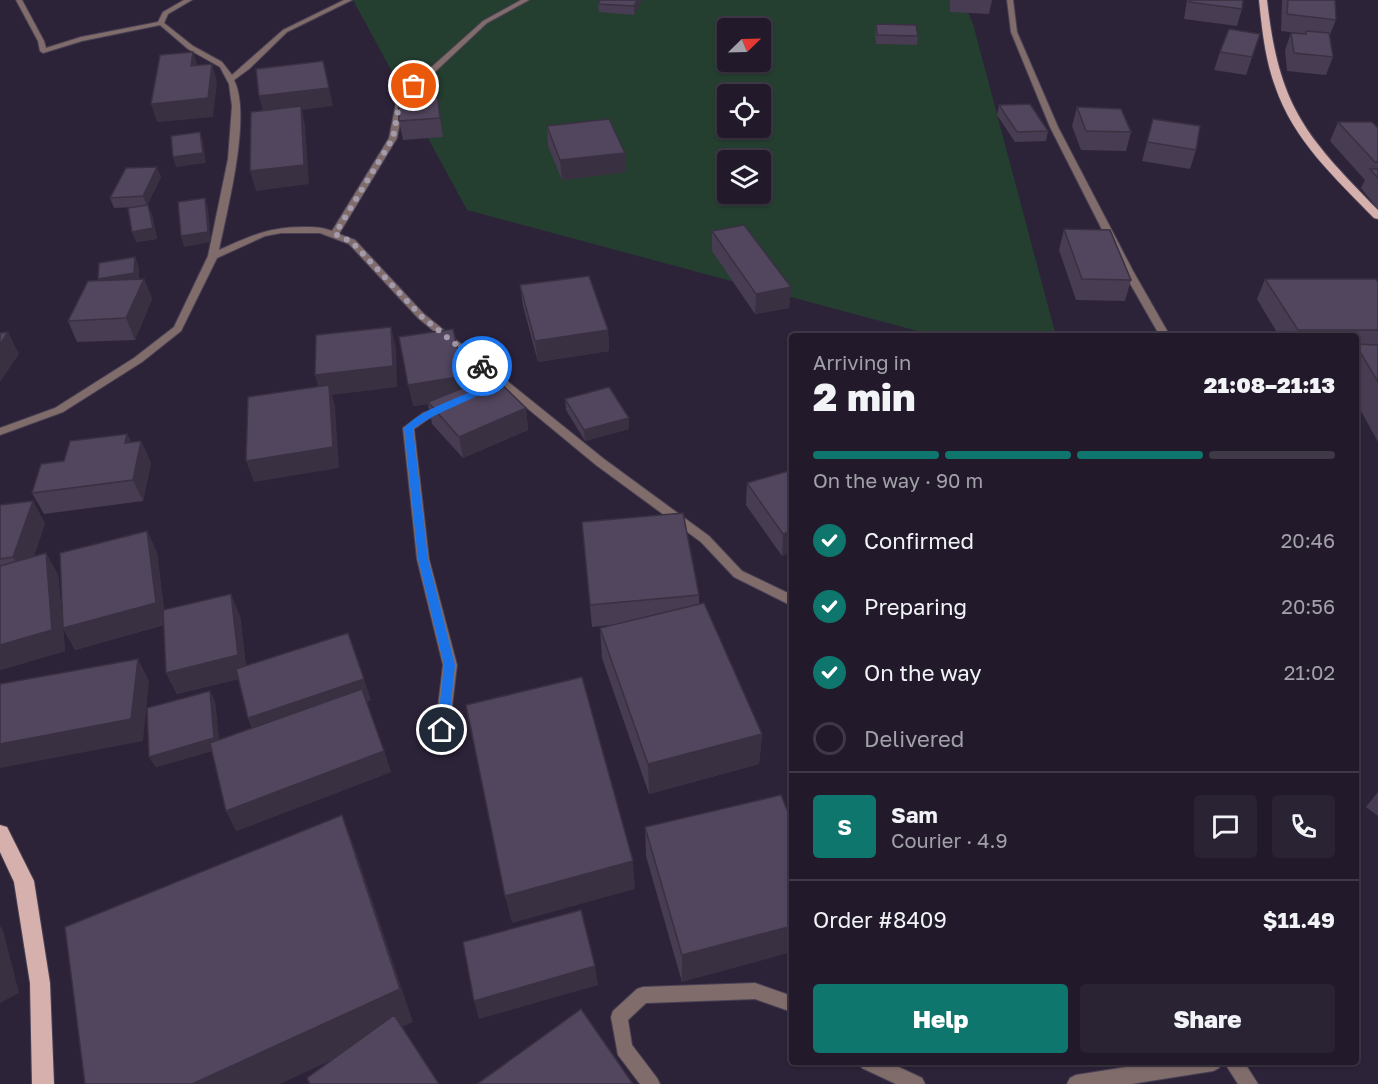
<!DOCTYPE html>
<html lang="en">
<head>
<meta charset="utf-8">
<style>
  body { margin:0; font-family:"Golos Text",sans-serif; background:#2a2333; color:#f1f3f6; height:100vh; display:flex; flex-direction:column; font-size:22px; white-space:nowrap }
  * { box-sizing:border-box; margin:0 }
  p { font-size:20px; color:#a2a1a9 }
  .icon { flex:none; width:33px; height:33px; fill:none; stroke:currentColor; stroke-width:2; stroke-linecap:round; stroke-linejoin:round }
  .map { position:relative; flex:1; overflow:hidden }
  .side { position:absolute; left:789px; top:333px; width:570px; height:732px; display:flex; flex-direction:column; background:#221a2b; border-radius:6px; box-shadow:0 2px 4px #0004,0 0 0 2px #3f3847 }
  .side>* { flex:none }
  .needle { width:39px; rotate:67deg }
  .fabs { position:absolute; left:717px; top:18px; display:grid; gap:12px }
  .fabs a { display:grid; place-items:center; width:54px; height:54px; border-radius:6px; background:#221a2b; box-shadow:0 2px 4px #0004,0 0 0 2px #3f3847; font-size:30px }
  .pin { position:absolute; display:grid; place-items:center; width:51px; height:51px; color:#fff; margin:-26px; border:3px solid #fff; border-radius:50%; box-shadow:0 2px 6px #0007 }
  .courier { position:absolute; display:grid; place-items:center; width:60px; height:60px; margin:-30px; border:4px solid #1a73e8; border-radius:50%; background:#fff; color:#222; box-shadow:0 2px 8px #0007 }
  .overview em { font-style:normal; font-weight:800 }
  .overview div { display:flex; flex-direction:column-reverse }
  .overview { display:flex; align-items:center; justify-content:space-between; height:102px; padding:0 24px }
  h1 { font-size:39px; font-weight:800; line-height:45px }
  .bar { display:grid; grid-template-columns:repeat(4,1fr); gap:9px 6px; align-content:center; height:72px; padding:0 24px }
  .bar i { height:8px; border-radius:4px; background:#3f3847 }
  .bar .on { background:#0f766e }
  .bar p { grid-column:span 4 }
  .line { display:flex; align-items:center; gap:15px; padding:0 24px; border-top:2px solid #3f3847 }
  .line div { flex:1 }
  .round { display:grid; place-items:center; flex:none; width:63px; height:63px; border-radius:6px; background:#2a2333 }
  ol { padding:0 24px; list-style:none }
  li { display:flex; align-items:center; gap:18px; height:66px }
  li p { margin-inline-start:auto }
  li .icon { padding:6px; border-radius:50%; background:#0f766e; color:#fff; stroke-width:4 }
  li:last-child { color:#a2a1a9 }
  li i { width:33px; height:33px; border:3px solid #3f3847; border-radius:50% }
  .cta { display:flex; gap:12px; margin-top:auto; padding:12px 24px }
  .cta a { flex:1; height:69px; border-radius:6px; background:#0f766e; color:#fff; font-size:24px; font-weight:800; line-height:69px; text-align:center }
  .cta a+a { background:#2a2333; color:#f1f3f6 }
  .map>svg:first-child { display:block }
</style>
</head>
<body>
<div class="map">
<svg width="1378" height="1084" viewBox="0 0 1378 1084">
  <rect width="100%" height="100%" fill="#2d2339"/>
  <path fill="#243e30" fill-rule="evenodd" d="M353 0H963L973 24 1056 336H936L467 210ZM728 28H760V62H728ZM728 94H760V128H728ZM728 160H760V194H728Z"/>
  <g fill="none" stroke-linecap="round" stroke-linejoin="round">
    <defs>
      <g id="minor">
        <path d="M16 0H22L44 41 46 48 81 37 158 22 163 12 184 0H192L168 14 164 23 193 46 222 62 232 75 283 30 344 0H352L287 32 249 69 234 80C252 115 227 210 219 250 251 236 268 227 304 227 314 227 322 227 332 231L389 138 397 98 483 21 521 0H529L487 23 404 101 397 138 339 234 355 240 424 314 604 459 709 536 742 571 792 595V606L734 577 701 542 596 465 418 318 349 244 320 233H281L265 236 217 258 181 331 142 362 63 412 0 435V428L55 408 134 358 174 327 208 256 228 159 232 106 229 84 220 67 188 49 160 25 82 41 43 53 40 51 38 41Z"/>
        <polygon points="1007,0 1013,0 1017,32 1058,127 1133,271 1170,336 1160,336 1123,271 1050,127 1011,32"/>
        <polygon points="445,406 449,407 450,409 449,411 431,417 414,429 429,559 457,665 449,731 447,735 442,737 437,735 435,731 443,665 417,559 403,428 423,413"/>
        <polygon points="755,983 792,996 792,1012 755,999 646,1003 628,1020 632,1045 657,1078 660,1084 640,1084 618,1055 611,1017 613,1011 637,989 643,987"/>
        <polygon points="859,1062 888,1062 922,1078 925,1084 896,1084 862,1068"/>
        <polygon points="1158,1062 1222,1062 1219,1068 1213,1071 1131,1084 1067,1084 1070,1078 1076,1075"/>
        <polygon points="1224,1062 1244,1062 1258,1084 1238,1084"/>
      </g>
      <g id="primary">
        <path d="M1259 0H1267C1279 107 1305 135 1378 210V219L1374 218C1336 179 1293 140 1275 86 1265 59 1262 29 1259 0Z"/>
        <polygon points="0,825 7,827 34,881 50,983 54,1084 32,1084 30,983 14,882 0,852"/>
      </g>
    </defs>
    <use href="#minor" stroke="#4a4155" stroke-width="2"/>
    <use href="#primary" stroke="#4a4155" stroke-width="2"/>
    <use href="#minor" fill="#7f6c6b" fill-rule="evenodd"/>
    <use href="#primary" fill="#d6b0ac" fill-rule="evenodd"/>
  </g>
  <g fill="#473c51">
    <polygon points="642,0 634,15 599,12 598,4"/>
    <polygon points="950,0 992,0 989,14 950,12"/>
    <polygon points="1187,0 1243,0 1242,9 1237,26 1184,19"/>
    <polygon points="1282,0 1335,0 1336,20 1329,37 1333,57 1326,75 1287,71 1285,50 1291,33 1304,34 1281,31"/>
    <polygon points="876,24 918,36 917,45 876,44 875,33"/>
    <polygon points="1260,34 1246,75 1214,70 1220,52"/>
    <polygon points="437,91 443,137 403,140 399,121"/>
    <polygon points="999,105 1048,131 1046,141 1015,142 997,115"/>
    <polygon points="1077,107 1131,132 1126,151 1081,150 1072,126"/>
    <polygon points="1153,119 1196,150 1190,169 1142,161"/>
    <polygon points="1338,122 1378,128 1378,209 1361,188 1365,180 1330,141"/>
    <polygon points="547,126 626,172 562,180 548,146"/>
    <polygon points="161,177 147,205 152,215 157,239 136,242 137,207 114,208 110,198"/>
    <polygon points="1064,229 1131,280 1125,301 1076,300 1059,250"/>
    <polygon points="712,231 791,287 789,308 755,314 712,251"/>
    <polygon points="135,257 139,268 139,279 144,279 152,299 135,340 77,342 68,321 99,281"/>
    <polygon points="1265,279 1378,282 1378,442 1356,402 1356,336 1279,336 1257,299"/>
    <polygon points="520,285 608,330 609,351 538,362 523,306"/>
    <polygon points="466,387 526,408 528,430 463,458 432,424 428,404 413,406"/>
    <polygon points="565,399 629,418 629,429 585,441 566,410"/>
    <polygon points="127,434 131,442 141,441 151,463 143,501 44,514 32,493 64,461"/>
    <polygon points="792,470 782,556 746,505 747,483"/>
    <polygon points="0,505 45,523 34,556 46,553 58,575 63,626 147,531 157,553 164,610 240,616 246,666 371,700 366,702 391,772 236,831 212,751 156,767 149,757 210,691 215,702 219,740 252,728 248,718 238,679 177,694 166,673 164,625 75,650 63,628 65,651 0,670"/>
    <polygon points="582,522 699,595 699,604 762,734 759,764 649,794 602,658 600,628 610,625 592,627"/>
    <polygon points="792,767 792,806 789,797"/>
    <polygon points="1378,792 1378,816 1366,807"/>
    <polygon points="792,822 682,982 646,856 645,827"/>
  </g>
  <g fill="#393142">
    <polygon points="637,0 642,0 634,15 634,6"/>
    <polygon points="193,52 199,70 191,66"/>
    <polygon points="323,61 333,106 302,110 305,125 309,184 256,191 250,171 264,115 259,96"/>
    <polygon points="212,64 217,82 213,117 157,122 151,104"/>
    <polygon points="437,91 440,109 443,137 440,118"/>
    <polygon points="200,132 203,142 206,163 176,167 173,157"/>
    <polygon points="625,153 626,172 562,180 560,160"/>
    <polygon points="157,167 161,177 147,206 143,196"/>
    <polygon points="205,198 208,209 211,242 184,247 181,236"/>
    <polygon points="148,205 152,215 157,239 136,242 132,232"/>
    <polygon points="135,257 139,268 139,284 103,289 98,279"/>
    <polygon points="144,279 152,299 135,340 126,318"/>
    <polygon points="791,287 789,308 755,314 756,294"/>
    <polygon points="391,327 396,348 397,387 332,395 335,406 339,468 254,482 246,461 321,396 315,375"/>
    <polygon points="608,330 609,351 538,362 535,341"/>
    <polygon points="8,332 19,354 0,382 0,345"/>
    <polygon points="464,376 468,397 428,402 428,404 413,406 408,385"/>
    <polygon points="526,408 528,430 463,458 459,437"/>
    <polygon points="629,418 629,429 585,441 584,430"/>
    <polygon points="127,434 137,455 125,443"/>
    <polygon points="141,441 151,463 143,501 133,480"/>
    <polygon points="33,501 45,523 26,579 13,557"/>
    <polygon points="147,531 157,553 166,624 75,650 63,628 65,651 0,670 0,645 46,553 58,575 63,628"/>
    <polygon points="792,531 792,552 782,556 783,534"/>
    <polygon points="231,594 240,616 247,677 177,694 166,673"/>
    <polygon points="138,659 149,681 143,741 0,768 0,744"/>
    <polygon points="364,679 371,700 257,739 248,718"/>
    <polygon points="210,691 215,702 220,749 156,767 149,757"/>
    <polygon points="762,734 759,764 649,794 648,764"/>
    <polygon points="384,751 391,772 236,831 226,811"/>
    <polygon points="342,815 356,852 413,1022 280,1084 192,1084"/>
    <polygon points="633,861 635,889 512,923 505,896"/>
    <polygon points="0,926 3,930 19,993 0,1003"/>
    <polygon points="792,926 792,952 682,982 682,955"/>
    <polygon points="595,966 598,985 479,1019 474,1001"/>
  </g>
  <g fill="#52465e" stroke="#393142" stroke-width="1.5">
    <polygon points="600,0 637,0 634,6 598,4"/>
    <polygon points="1190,0 1243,0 1242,9 1189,2"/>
    <polygon points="1288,0 1335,0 1336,20 1287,14"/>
    <polygon points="876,24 916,25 918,36 877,35"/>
    <polygon points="1229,29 1260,34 1252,57 1220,52"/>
    <polygon points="1306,31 1329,33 1333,57 1294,53 1291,33 1306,34"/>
    <polygon points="193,52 191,66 212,64 208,98 151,104 160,55"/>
    <polygon points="323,61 329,88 259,96 256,69"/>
    <polygon points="437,91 440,118 399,121 398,94"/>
    <polygon points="1030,104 1048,131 1017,132 999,105"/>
    <polygon points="301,106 304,165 250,171 251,112"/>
    <polygon points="1077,107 1121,109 1131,132 1086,131"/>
    <polygon points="609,119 625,153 560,160 547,126"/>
    <polygon points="1153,119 1200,126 1196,150 1147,142"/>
    <polygon points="1338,122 1372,122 1378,128 1378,162 1375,162"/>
    <polygon points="200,132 203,153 173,157 171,136"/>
    <polygon points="157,167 143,196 110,198 126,168"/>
    <polygon points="1370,169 1378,169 1378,178"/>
    <polygon points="205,198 208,232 181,236 178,202"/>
    <polygon points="148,205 153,228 132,232 128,208"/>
    <polygon points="744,225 791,287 756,294 712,231"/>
    <polygon points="1064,229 1110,230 1131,280 1082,279"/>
    <polygon points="135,257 134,273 98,279 99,263"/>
    <polygon points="589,276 608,330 535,341 520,285"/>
    <polygon points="144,279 126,318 68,321 88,281"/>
    <polygon points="1265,279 1376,279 1378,282 1378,330 1298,330"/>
    <polygon points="391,327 393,366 315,375 316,335"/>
    <polygon points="453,329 464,376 408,385 399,337"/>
    <polygon points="8,332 0,345 0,333"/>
    <polygon points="1356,344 1378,345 1378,382 1356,345"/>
    <polygon points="493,376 526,408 459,437 428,402"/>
    <polygon points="329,385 333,447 246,461 248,397"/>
    <polygon points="609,387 629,418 584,430 565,399"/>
    <polygon points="127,434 125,443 141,441 133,480 32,493 41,464 64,461 70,441"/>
    <polygon points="792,470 792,531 783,534 747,483"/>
    <polygon points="33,501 13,557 0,559 0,505"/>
    <polygon points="683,513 699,595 590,605 582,522"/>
    <polygon points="147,531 156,603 63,628 60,553"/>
    <polygon points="46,553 52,630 0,645 0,566"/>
    <polygon points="231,594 238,655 166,673 163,610"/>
    <polygon points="704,603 762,734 648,764 600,628"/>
    <polygon points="348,633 364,679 248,718 236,669"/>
    <polygon points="138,659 131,719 0,744 0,684"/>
    <polygon points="582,677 633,861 505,896 466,705"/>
    <polygon points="362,689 384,751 226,811 210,743"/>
    <polygon points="210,691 214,738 149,757 147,708"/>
    <polygon points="781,795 792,822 792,926 682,955 645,827"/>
    <polygon points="342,815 400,989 192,1084 85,1084 65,927"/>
    <polygon points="581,910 595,966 474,1001 463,942"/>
    <polygon points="581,1009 633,1084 477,1084"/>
    <polygon points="394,1015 439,1084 310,1084 307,1078"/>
  </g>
  <path fill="#1a73e8" d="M479 364H485L501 378V381C473 402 440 409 413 429L428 559 455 665 448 730 442 735 437 730 444 665 418 559 404 428C427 404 465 399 493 379L479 368Z"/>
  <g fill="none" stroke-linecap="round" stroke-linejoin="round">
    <polyline stroke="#a39bac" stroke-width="6" stroke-dasharray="0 10.8" points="414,86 400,100 393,138 335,234 352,242 421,316 482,366"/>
  </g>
</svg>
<div class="fabs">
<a><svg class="needle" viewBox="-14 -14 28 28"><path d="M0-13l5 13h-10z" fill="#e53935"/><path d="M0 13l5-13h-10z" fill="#a2a1a9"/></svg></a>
<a><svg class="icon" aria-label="locate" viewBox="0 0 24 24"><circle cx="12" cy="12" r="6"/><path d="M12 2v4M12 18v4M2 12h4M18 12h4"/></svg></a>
<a><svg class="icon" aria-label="layers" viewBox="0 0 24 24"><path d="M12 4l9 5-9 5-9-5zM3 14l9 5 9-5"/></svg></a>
</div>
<div class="pin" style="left:414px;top:86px;background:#ea580c"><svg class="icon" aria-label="bag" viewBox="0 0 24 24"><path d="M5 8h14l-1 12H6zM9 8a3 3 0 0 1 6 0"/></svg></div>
<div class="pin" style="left:442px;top:730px;background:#1f2937"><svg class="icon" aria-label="home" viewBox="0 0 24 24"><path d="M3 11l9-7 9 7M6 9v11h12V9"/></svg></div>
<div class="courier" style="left:482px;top:366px"><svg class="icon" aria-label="bike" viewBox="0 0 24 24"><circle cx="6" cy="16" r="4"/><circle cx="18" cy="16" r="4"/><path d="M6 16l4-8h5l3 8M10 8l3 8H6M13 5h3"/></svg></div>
<section class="side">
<div class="overview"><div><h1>2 min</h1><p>Arriving in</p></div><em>21:08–21:13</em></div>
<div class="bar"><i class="on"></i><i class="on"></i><i class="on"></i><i></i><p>On the way · 90 m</p></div>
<ol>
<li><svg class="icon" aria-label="check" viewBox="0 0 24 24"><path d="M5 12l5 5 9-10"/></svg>Confirmed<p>20:46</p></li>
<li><svg class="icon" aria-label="check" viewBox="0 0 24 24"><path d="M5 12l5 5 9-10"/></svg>Preparing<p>20:56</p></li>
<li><svg class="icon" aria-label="check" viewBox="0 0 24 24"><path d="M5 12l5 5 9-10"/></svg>On the way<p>21:02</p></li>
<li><i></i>Delivered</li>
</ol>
<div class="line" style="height:108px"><b class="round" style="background:#0f766e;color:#fff">S</b><div><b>Sam</b><p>Courier · 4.9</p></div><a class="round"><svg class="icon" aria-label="chat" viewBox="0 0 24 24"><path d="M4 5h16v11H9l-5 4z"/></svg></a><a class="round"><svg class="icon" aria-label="phone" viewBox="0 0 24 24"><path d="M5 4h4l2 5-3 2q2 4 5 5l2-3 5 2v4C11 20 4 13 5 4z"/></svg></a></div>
<div class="line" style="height:78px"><div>Order #8409</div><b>$11.49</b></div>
<div class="cta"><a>Help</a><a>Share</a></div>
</section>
</div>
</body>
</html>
